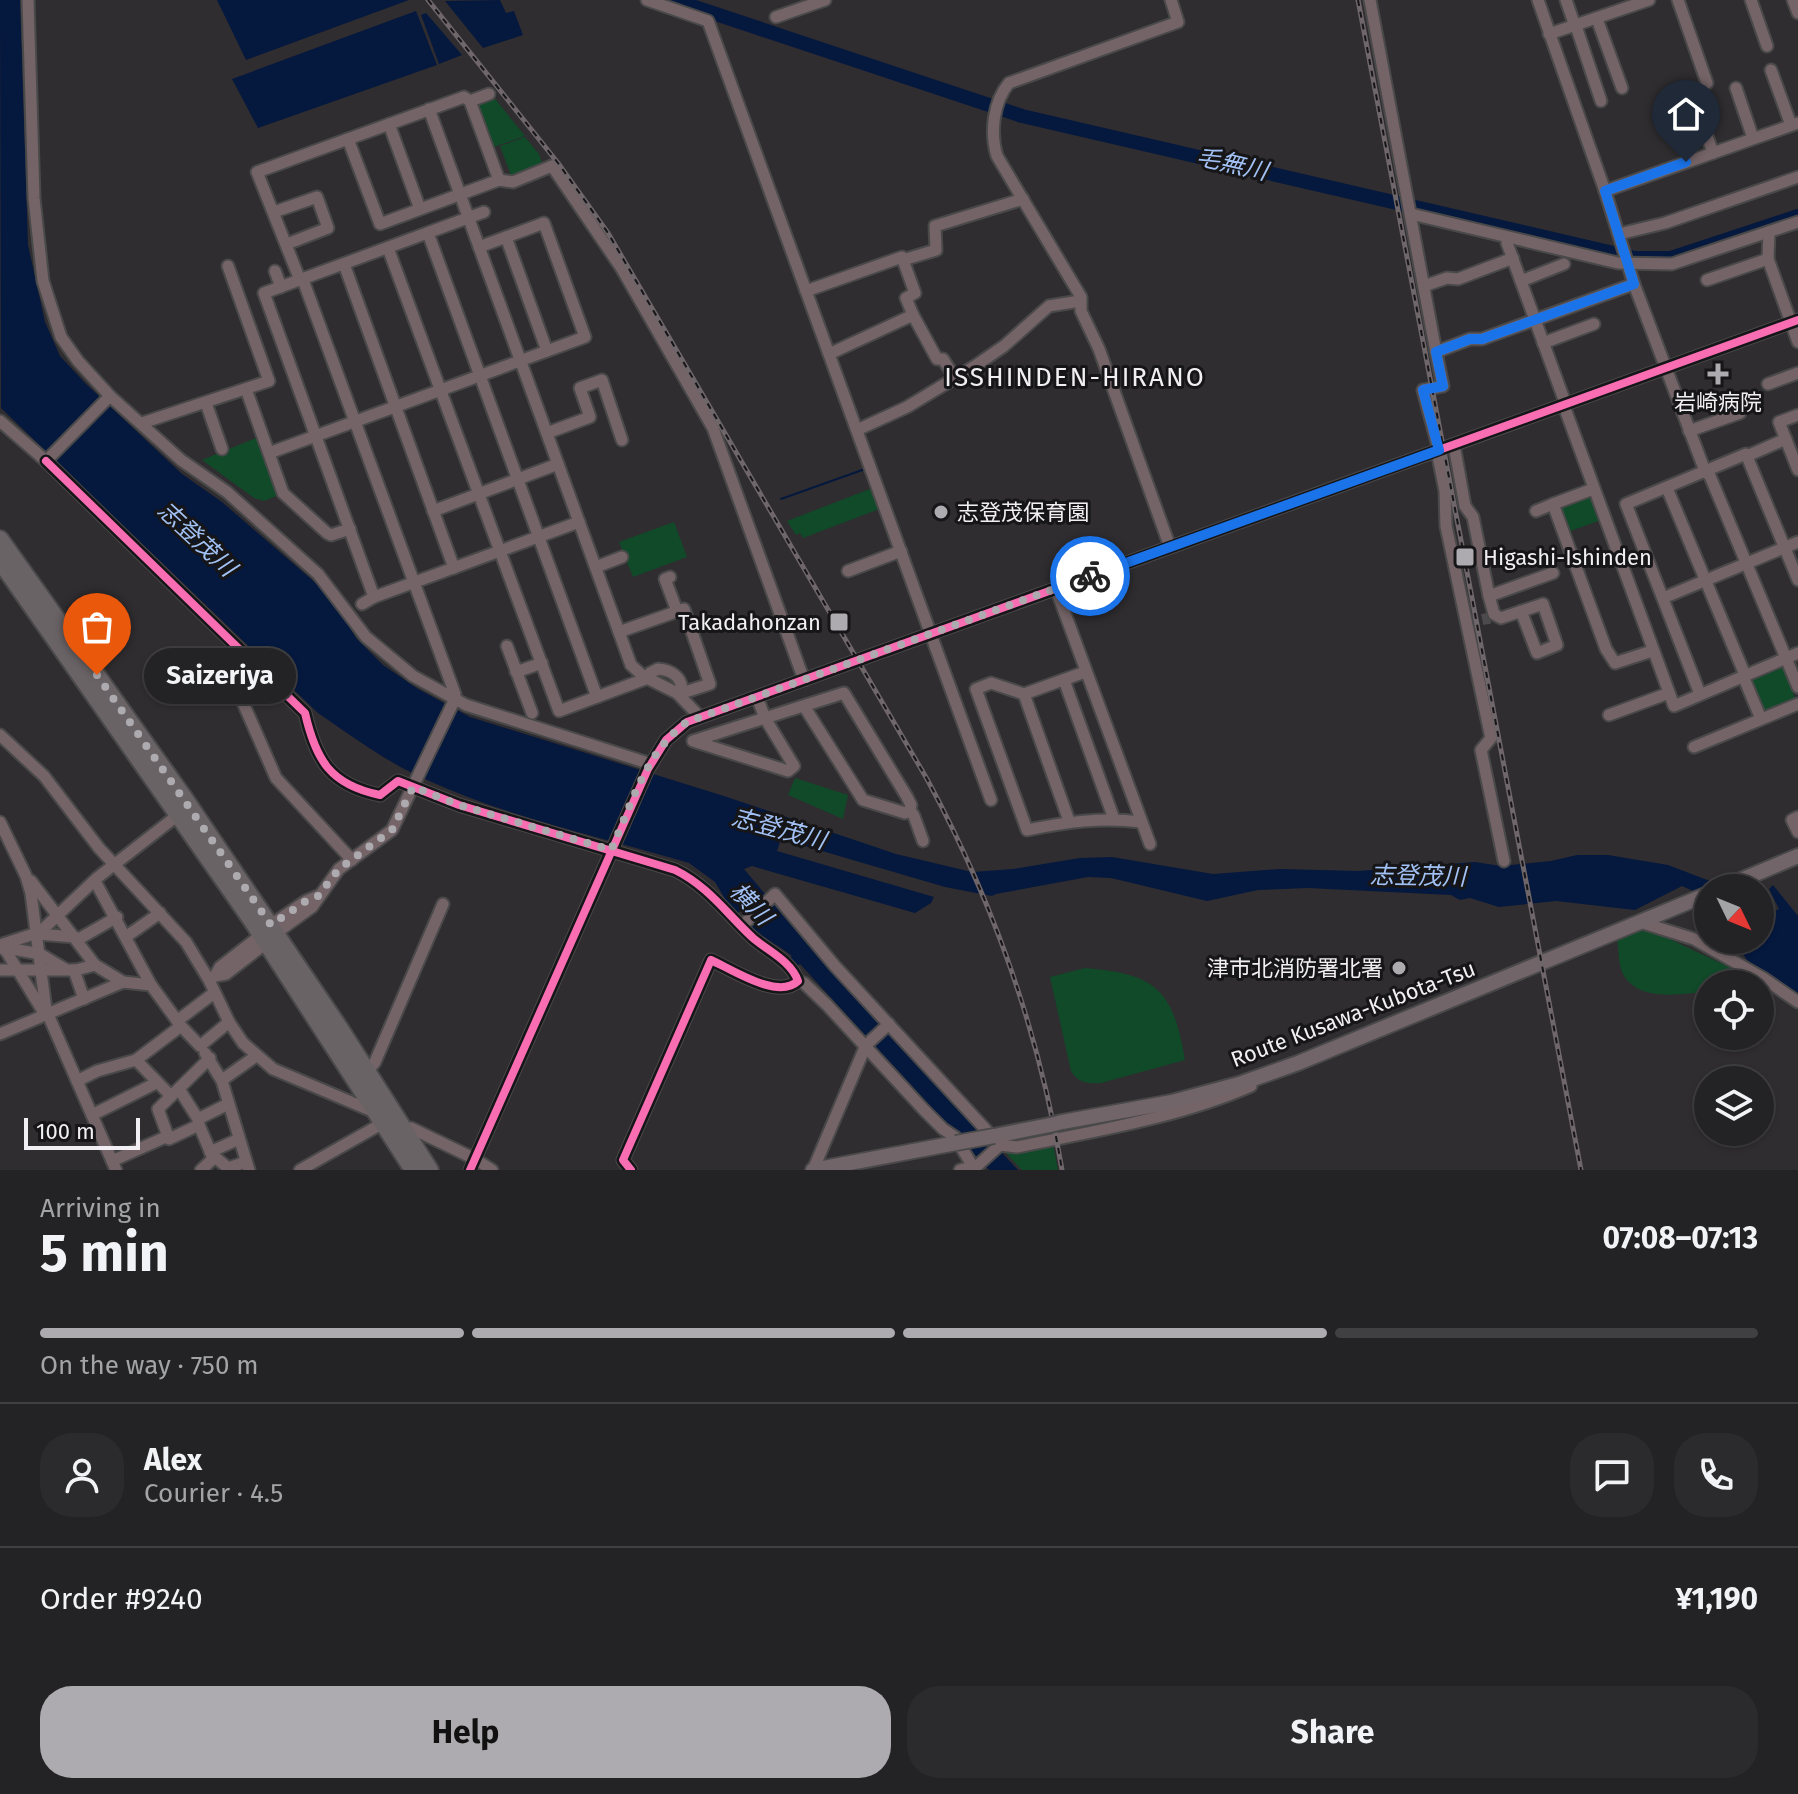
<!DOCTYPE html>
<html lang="en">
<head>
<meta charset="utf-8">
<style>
  body { margin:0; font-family:"Fira Sans","Noto Sans JP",sans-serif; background:#2b2a2c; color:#f1f3f6; height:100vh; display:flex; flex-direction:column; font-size:30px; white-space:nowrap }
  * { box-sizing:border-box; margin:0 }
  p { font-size:26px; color:#a3a4a6 }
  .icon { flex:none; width:44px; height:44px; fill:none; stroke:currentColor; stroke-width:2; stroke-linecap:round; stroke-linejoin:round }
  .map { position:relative; height:1170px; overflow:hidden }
  .sheet { display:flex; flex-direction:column; background:#232224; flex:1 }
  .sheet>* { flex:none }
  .needle { width:52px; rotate:133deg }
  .fabs { position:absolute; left:1694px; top:874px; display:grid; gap:16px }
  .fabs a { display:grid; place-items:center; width:80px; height:80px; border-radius:50%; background:#232224; box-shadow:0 2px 6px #0004,0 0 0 2px #403f41; font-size:40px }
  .scale { position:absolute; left:24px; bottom:20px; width:116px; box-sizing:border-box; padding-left:8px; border:4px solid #f1eff3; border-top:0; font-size:22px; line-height:28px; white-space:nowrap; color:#f1eff3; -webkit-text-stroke:6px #161517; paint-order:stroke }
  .pin { position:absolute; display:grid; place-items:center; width:68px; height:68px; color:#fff; margin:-82px -34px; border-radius:50% 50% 50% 0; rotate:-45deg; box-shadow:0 0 8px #0007 }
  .pin .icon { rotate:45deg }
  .courier { position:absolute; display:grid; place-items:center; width:80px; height:80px; margin:-40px; border:6px solid #1a73e8; border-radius:50%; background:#fff; color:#222; box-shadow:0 2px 10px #0007 }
  .bubble { position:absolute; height:56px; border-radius:28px; background:#232224; box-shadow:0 2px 6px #0004,0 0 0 2px #403f41; font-size:26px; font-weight:700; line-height:56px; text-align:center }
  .headline em { font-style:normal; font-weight:700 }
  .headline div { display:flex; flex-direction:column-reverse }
  .headline { display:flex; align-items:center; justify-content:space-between; height:136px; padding:0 40px }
  h1 { font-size:52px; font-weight:700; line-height:60px }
  .bar { display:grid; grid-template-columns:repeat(4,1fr); gap:12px 8px; align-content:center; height:96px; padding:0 40px }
  .bar i { height:10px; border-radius:6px; background:#403f41 }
  .bar .on { background:#adabaf }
  .bar p { grid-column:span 4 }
  .line { display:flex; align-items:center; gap:20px; padding:0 40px; border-top:2px solid #403f41 }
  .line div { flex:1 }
  .round { display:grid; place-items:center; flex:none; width:84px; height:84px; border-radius:32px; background:#2b2a2c }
  .primary-button { display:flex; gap:16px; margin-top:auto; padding:16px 40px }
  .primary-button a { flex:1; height:92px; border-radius:32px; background:#adabaf; color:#111; font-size:32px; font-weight:700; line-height:92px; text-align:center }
  .primary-button a+a { background:#2b2a2c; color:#f1f3f6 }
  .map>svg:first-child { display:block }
</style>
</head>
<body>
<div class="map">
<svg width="1798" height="1170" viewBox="0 0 1798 1170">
  <rect width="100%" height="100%" fill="#2f2d30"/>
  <g fill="#104a29">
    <polygon points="492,95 525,136 491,148 474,102"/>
    <polygon points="525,137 539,154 543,165 512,178 500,146"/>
    <polygon points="256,438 279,495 264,501 254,498 202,460"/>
    <polygon points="875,487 882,508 803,538 800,533 796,535 787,521"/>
    <polygon points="1588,495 1593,498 1601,520 1568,532 1560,511 1562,505"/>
    <polygon points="674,522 687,557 633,577 619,542"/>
    <polygon points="1779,666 1782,666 1796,700 1764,715 1749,678"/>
    <polygon points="795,778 848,795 843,819 788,795"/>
    <path d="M1644 927 1752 978 1748 984H1708V992C1681 993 1642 1003 1624 976 1618 966 1619 950 1617 938Z"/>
    <path d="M1085 968C1157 974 1173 990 1185 1060L1101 1083C1088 1084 1078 1083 1071 1071L1050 977Z"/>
    <polygon points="1053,1144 1058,1170 1022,1170 1002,1149"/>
  </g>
  <g fill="#05183e">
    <path d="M0 0H20L28 245 45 322 60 356 85 383 182 474 222 502 333 598 356 638 383 665 418 689 470 717 727 797 896 854 972 872 1013 869 1080 858 1112 857 1213 874 1280 869 1358 871 1475 862 1501 866 1551 861 1577 855H1608L1668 865 1728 888H1708L1706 897 1682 886 1635 910 1556 901 1499 907 1470 898 1460 900 1451 895 1308 888 1258 890 1207 901 1111 878 1088 877 996 894 992 896 945 887 781 839 777 851 934 897 931 903 915 913 752 866 744 869 812 950 1018 1170H989L800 964 797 966 790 958 792 956C778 944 761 938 749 925L754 919 743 908 738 913 725 899 715 882 689 863C602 837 510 818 427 780 388 763 353 737 318 713L1 408Z"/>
    <polygon points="217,0 409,0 246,60"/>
    <polygon points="500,0 506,13 514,11 523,35 483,48 445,1"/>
    <polygon points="416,11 437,65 258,128 232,79"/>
    <polygon points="426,13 462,55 439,64 421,15"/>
    <polygon points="1773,885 1798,916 1798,996 1747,960 1734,940 1760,940 1760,908 1767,914 1779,909 1769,889"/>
  </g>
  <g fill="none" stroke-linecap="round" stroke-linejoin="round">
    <polyline stroke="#05183e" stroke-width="2" points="781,499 865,469"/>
    <polyline stroke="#05183e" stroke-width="14" points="674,0 1022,116 1635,258 1671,258 1798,216"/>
    <polyline stroke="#4c4a4d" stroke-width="11" stroke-dasharray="11 5.5" stroke-linecap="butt" points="1466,623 1490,618"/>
    <defs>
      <g id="minor">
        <polyline points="28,0 34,198 43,281 61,337 78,361 110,396"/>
        <polyline points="647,0 708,21 991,800"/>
        <polyline points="1370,0 1436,352"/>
        <polyline points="1538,0 1605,191 1634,284 1705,471 1710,476 1798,687"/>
        <polyline points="1566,0 1575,26"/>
        <polyline points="1678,0 1707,83"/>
        <polyline points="1751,0 1767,46"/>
        <polyline points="1793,0 1798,13"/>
        <polyline points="776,17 825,0"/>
        <polyline points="1597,19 1622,88"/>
        <polyline points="1576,26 1601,101"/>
        <polyline points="1549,34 1649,0"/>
        <polyline points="1771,70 1791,125"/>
        <polyline points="1736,88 1753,138"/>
        <polyline points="470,101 489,94"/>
        <polyline points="1695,102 1713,153"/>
        <polyline points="429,109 631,665 643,676 677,693 699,716"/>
        <polyline points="389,124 420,209"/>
        <polyline points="348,139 380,224 499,180 513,182 552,166"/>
        <polyline points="552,166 622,269 713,428 804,680"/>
        <polyline points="1605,191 1798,123"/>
        <polyline points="274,212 317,197 328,228 287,244"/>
        <polyline points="1411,214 1618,263 1672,264 1798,222"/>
        <polyline points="1769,232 1768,259 1798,342"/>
        <polyline points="428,233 597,697"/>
        <polyline points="1619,234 1665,223 1798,177"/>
        <polyline points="506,237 547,351"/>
        <polyline points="1507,243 1566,405"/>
        <path d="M388 248 559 711 648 678 650 673 658 669C670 670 681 676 682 689L679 694"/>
        <polyline points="903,260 936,250 935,226 1023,199"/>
        <polyline points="344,264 454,568"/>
        <polyline points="275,271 281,287"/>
        <polyline points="300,280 257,172 464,97 470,101 499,180"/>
        <polyline points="1707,280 1768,259"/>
        <polyline points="1521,281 1564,264"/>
        <polyline points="1424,286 1447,278 1458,279 1513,258"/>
        <polyline points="806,291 902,257 915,293 906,298 913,315 829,354"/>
        <polyline points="913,315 937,359 943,359 954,377"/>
        <polyline points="1543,343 1594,324"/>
        <polyline points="1768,384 1798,373"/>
        <polyline points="246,389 283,493 327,533 331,535 350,529"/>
        <polyline points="206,403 222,449"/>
        <polyline points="1564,406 1674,706 1798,653"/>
        <polyline points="1798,415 1779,422 1798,470"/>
        <polyline points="0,421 46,461 110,396 181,460 227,492 318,574 366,637 413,676 466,705 651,764"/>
        <polyline points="142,423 269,381 228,266"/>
        <polyline points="857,430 907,407 975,366 1004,346 1049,306 1080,301"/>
        <polyline points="1689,431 1740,413"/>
        <polyline points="547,433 590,417 580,388 602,380 622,440"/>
        <polyline points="1454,445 1465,506 1473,517 1489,596 1553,573"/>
        <polyline points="1439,450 1423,390 1443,386 1436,352 1470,339 1482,339 1634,284"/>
        <polyline points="1437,451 1445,491 1446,526 1491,738 1481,750 1504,861"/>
        <polyline points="269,453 585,337 544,223 479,247"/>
        <polyline points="1747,456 1786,439"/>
        <path d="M46 461 305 713C316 761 331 785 380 795L398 781 459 805 675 870C708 886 727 914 753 938 768 951 791 961 798 981 778 1000 733 970 711 960L623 1160 631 1170"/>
        <polyline points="1667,488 1745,675"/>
        <polyline points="1593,489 1553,504 1606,649 1615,663 1652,651"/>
        <polyline points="433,511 558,464"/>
        <polyline points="1536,511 1553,504"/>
        <path d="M1170 547 1099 349 1081 311V297L997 156C990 133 993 102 1009 83L1178 22 1171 0"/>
        <polyline points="596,567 622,557"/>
        <polyline points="848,571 901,551"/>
        <polyline points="670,577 665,579 677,611"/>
        <polyline points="1056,589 1150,844"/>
        <polyline points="1489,596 1494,614 1501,618 1543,604 1557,645 1537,653 1521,611"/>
        <polyline points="374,597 264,293 484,212"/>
        <polyline points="1663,598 1798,542"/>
        <polyline points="362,604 374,597 579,522"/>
        <polyline points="619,632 684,609 710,684 679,694"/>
        <polyline points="507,646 532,713"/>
        <polyline points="223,657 276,778 352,860"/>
        <polyline points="516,672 542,663"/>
        <polyline points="1743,676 1761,719"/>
        <polyline points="1064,680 1114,819"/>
        <path d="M1024 694 991 683 976 689 1027 830C1066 822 1102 817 1141 822"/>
        <polyline points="1700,694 1626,504 1746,454 1798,580"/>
        <polyline points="757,697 765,718 844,693 907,797 911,805 910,810 905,813 863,800 804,706"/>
        <polyline points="1609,715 1669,693"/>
        <polygon points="765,718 794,766 788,771 693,741"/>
        <polyline points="0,735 44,776 99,848 186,942 209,980 229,1022 243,1043 273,1069 377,1113"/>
        <polyline points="1694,747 1798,704"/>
        <polyline points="910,810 914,816 923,841"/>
        <polyline points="1798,817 1792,820 1798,832"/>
        <polyline points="1069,821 1024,694 1085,672"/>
        <polyline points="0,822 26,876 31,893 46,1010 116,1170"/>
        <polyline points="31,881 95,965 123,982 151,985"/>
        <polyline points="95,881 151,985 181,1026 200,1046 229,1022"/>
        <polyline points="1640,922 1694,939 1763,978 1798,1002"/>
        <polyline points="271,925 306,901 318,896"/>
        <polyline points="742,926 775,894 835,966 1000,1145"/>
        <polyline points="276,933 312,907 339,869 392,830 453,703 455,694 303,280"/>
        <polyline points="37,934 75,937"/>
        <polyline points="127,936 160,913"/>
        <polyline points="77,940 117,917"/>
        <polyline points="0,945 40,932 97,878 178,815"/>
        <polyline points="0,947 6,951 44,1013"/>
        <polyline points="2,947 40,954 65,969"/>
        <polyline points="0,970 76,970 95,965"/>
        <polyline points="74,970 84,999"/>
        <polyline points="215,976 220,967 261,935"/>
        <polyline points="215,976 226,974 266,943"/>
        <polyline points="798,981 804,983 827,1005 924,1110 943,1129 955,1137 972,1165"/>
        <polyline points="177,1021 214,993"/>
        <polyline points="0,1034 123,982"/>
        <polyline points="205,1053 222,1081 249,1170"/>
        <polyline points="210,1058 158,1109 169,1139 199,1125 213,1158"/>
        <polyline points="136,1060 171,1096"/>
        <polyline points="367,1072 375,1062 443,904"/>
        <polyline points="222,1080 256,1056"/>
        <polyline points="77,1081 97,1071 136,1060 181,1026"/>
        <polyline points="179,1089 198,1119"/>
        <polyline points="92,1115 156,1083"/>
        <polyline points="199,1125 198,1119 228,1104"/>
        <polyline points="411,1128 475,1159 492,1170"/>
        <polyline points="210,1152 239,1139"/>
        <polyline points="112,1161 168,1136"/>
        <polyline points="201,1170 215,1157 228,1168 246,1162"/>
        <polyline points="300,1170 383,1123"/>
        <polyline points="470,1170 648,769 666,740 687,722 1798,320"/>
        <polyline points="813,1170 866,1045 889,1024"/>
        <path d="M960 1170 978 1165 1000 1145 1017 1147C1095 1131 1177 1118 1251 1086"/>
      </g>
      <g id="major">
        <polyline points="1722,888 1798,856"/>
        <polyline points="1062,1122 1172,1102 1239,1084 1298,1063 1708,894"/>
        <polyline points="994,1136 1050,1125"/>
        <polyline points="813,1170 956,1143"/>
      </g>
      <g id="highway">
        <polyline points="0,539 185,799 341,1030 430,1170"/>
        <polyline points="0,561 252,921 413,1170"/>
      </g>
    </defs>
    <use href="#minor" stroke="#4a494a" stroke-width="15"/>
    <use href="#major" stroke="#4a494a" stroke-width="18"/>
    <use href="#highway" stroke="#4a494a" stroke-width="20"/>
    <use href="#minor" stroke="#746468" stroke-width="11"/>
    <use href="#major" stroke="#726569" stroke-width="14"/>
    <use href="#highway" stroke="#6a6366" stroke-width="16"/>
    <defs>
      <g id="rail">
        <path d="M428 0 558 163 608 233 927 779C994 903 1039 1032 1062 1170"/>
        <polyline points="1358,0 1581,1170"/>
      </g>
    </defs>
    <use href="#rail" stroke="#6f666a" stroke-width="5"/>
    <use href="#rail" stroke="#161517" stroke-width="2" stroke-dasharray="6" stroke-linecap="butt"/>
    <defs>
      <g id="major-bridge">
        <polyline points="1050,1125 1062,1122"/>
        <polyline points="956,1143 994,1136"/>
      </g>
    </defs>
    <use href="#major-bridge" stroke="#4a494a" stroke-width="18" stroke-linecap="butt"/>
    <use href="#major-bridge" stroke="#726569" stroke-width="14"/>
    <defs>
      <g id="cycleway">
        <path d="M46 461 305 713C316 761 331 785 380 795L398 781 459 805 675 870C708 886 727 914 753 938 768 951 791 961 798 981 778 1000 733 970 711 960L623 1160 631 1170"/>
        <polyline points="470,1170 648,769 666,740 687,722 1798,320"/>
      </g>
    </defs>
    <use href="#cycleway" stroke="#161517" stroke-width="13"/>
    <use href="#cycleway" stroke="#f96db3" stroke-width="8"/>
  </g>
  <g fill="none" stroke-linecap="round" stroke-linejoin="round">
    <path stroke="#adabaf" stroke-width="8" stroke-dasharray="0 14.4" d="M97 675 271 925 306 901 318 896 339 869 392 830 413 787 459 805 611 850C631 806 646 751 687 722L1090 576"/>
    <polyline stroke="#1a73e8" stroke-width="10" points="1090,576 1439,450 1423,390 1443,386 1436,352 1470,339 1482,339 1634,284 1605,191 1686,162"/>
  </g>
  <g fill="#adabaf" stroke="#161517" stroke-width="3">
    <path d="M1714 362h8v8h8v8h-8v8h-8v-8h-8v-8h8z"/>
    <circle cx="941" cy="512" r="8"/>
    <rect x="1455" y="547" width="20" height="20" rx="4"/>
    <rect x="829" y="612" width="20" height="20" rx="4"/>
    <circle cx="1399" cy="968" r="8"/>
  </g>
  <g text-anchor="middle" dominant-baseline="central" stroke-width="6" stroke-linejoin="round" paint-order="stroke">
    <g font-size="22" fill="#f1eff3" stroke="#161517" text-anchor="start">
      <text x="1718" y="402" text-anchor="middle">岩崎病院</text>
      <text x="957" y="512">志登茂保育園</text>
      <text x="1483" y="557">Higashi-Ishinden</text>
      <text x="821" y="622" text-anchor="end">Takadahonzan</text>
      <text x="1383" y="968" text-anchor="end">津市北消防署北署</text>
    </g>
    <g font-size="22" fill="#f1eff3" stroke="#161517">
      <text transform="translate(1353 1014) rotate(-21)">Route Kusawa-Kubota-Tsu</text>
    </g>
    <g font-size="24" font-style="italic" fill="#a1c1f4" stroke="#161517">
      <text transform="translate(1232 164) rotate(13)">毛無川</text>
      <text transform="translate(197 539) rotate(43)">志登茂川</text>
      <text transform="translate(779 829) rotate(15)">志登茂川</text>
      <text transform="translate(1418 876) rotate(1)">志登茂川</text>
      <text transform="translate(751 904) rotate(46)">横川</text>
    </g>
    <g font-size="26" letter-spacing="2" fill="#f1eff3" stroke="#161517">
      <text x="1075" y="377">ISSHINDEN-HIRANO</text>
    </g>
  </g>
</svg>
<div class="fabs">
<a><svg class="needle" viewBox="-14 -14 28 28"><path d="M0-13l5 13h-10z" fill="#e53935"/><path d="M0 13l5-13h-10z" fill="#a3a4a6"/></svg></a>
<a><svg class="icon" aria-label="locate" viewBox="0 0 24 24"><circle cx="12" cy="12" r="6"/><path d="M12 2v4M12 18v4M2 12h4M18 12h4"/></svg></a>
<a><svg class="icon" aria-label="layers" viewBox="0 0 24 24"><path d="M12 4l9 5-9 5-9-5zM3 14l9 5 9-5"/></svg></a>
</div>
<div class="scale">100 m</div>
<div class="pin" style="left:97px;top:675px;background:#ea580c"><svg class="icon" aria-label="bag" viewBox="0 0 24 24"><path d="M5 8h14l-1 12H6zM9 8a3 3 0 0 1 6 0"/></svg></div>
<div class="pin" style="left:1686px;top:162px;background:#1f2937"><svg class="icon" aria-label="home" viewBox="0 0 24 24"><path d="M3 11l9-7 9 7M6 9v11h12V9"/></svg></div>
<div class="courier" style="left:1090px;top:576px"><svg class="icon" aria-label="bike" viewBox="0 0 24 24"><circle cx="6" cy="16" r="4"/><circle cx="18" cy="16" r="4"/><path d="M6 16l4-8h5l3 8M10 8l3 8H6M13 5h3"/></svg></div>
<div class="bubble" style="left:144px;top:648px;width:152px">Saizeriya</div>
</div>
<section class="sheet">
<div class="headline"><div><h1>5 min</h1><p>Arriving in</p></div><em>07:08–07:13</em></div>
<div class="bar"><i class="on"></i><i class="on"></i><i class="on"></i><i></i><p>On the way · 750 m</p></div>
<div class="line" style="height:144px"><a class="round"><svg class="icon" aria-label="person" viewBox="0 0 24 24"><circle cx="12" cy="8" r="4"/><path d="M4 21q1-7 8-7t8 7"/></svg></a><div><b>Alex</b><p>Courier · 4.5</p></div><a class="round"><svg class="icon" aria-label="chat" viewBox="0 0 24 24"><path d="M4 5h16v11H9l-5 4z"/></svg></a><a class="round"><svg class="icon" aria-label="phone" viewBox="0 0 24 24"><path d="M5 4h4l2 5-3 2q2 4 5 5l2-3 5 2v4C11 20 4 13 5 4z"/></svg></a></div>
<div class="line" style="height:104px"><div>Order #9240</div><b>¥1,190</b></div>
<div class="primary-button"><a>Help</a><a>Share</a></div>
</section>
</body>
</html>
